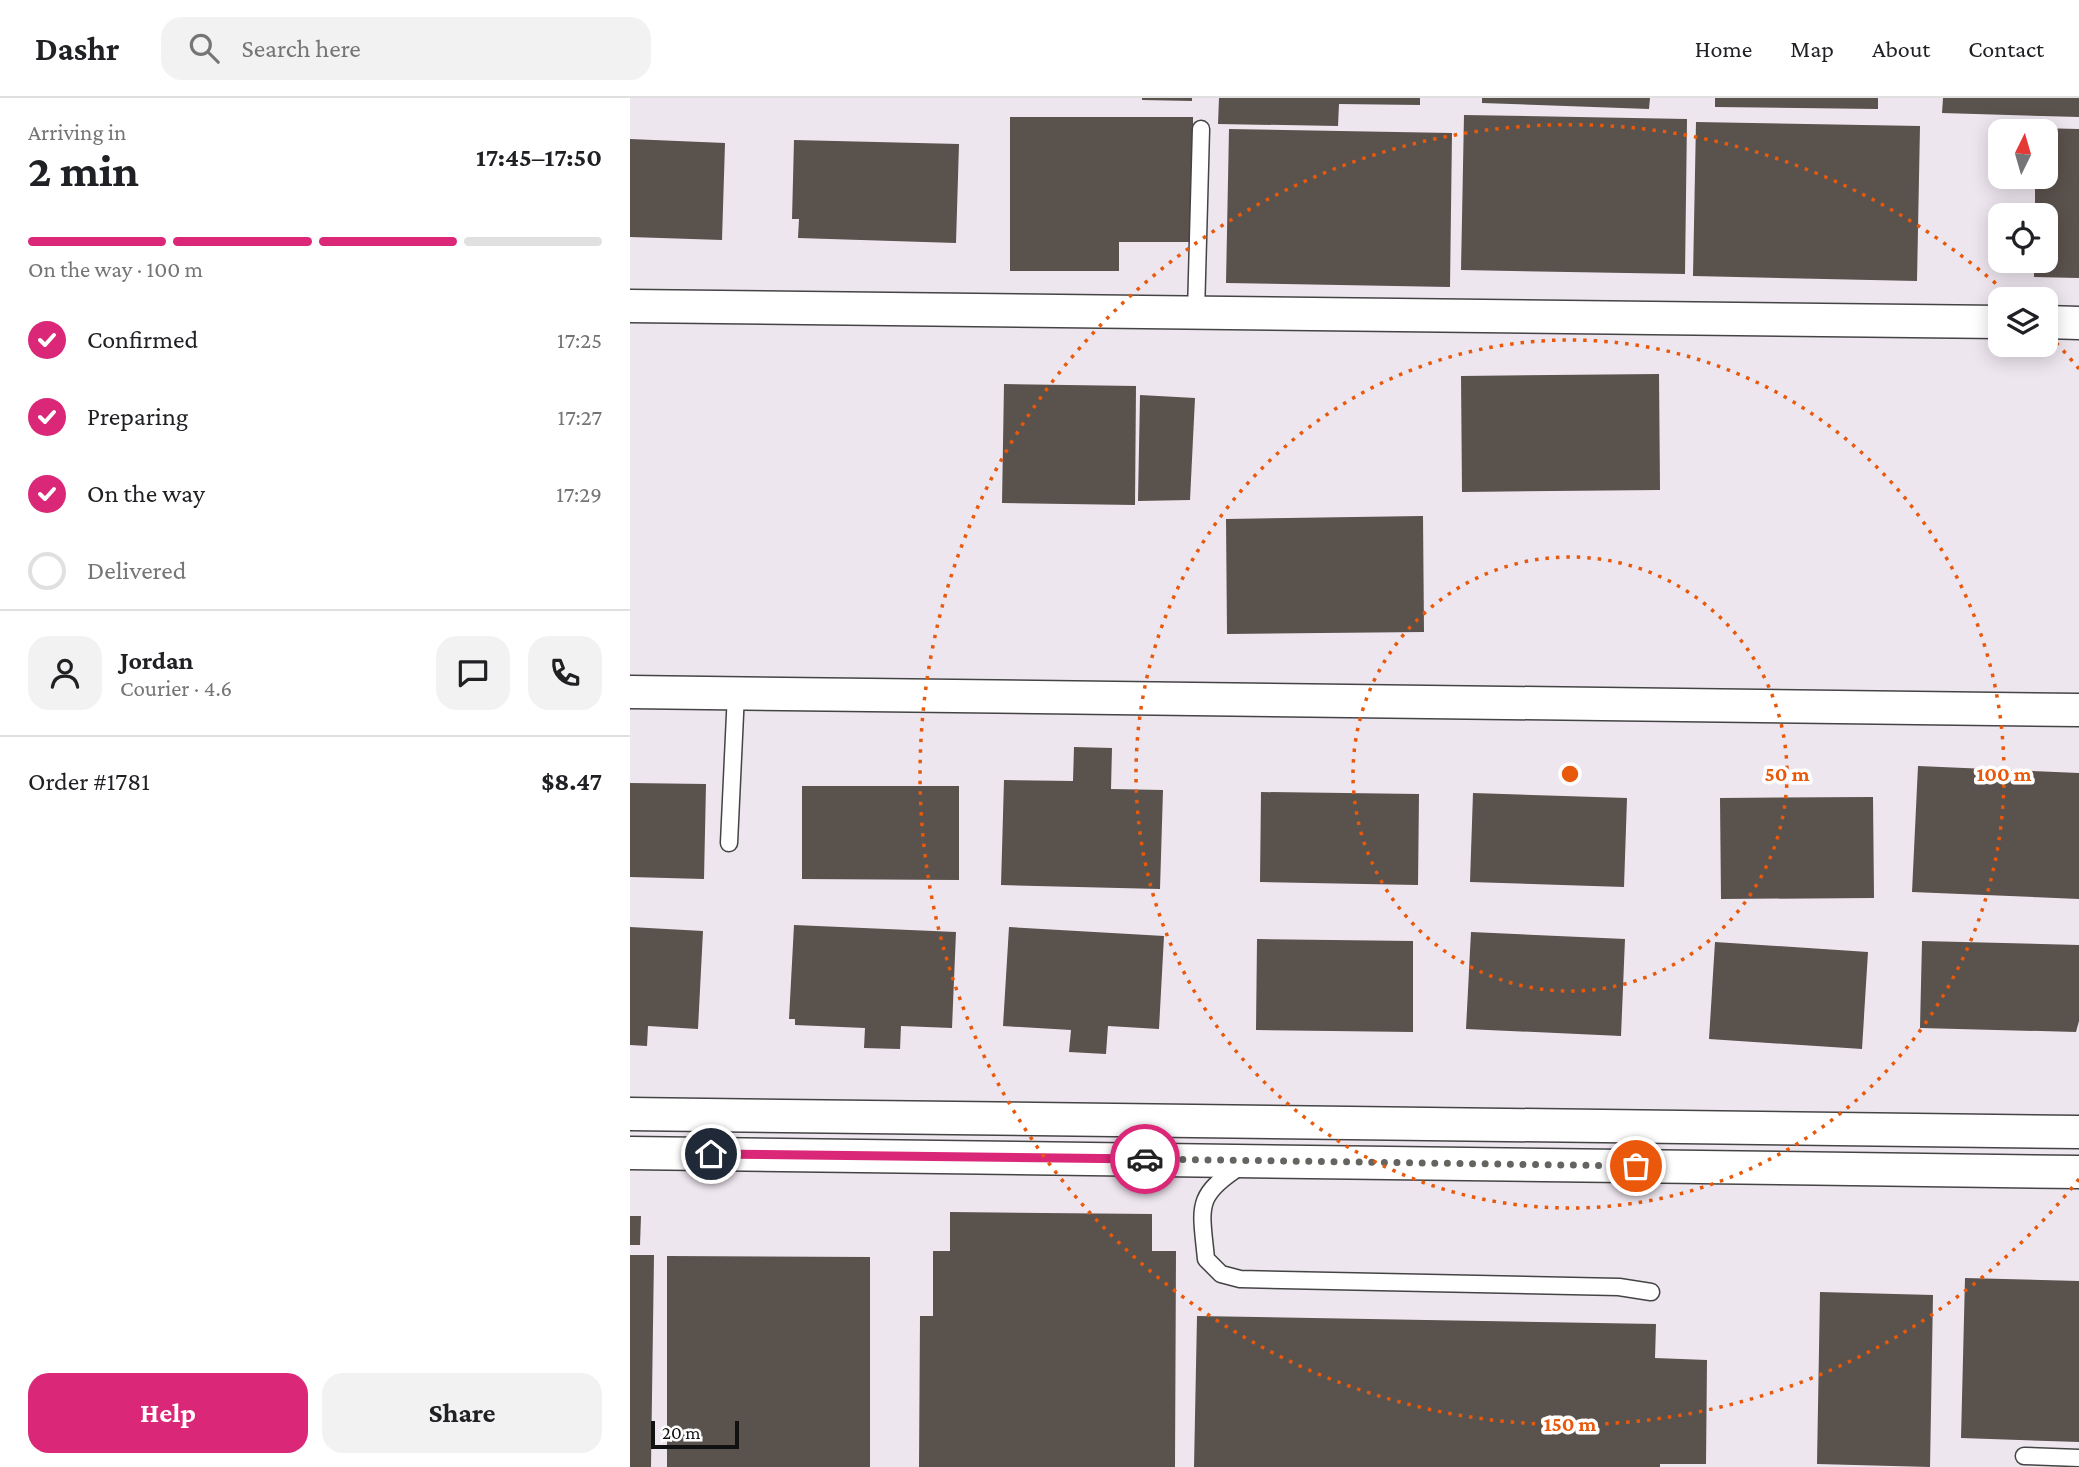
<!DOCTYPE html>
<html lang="en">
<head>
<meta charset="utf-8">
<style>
  body { margin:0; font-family:"Crimson Pro",serif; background:#f2f2f2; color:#202124; height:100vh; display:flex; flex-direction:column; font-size:26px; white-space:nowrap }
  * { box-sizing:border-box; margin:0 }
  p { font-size:23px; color:#757577 }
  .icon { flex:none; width:38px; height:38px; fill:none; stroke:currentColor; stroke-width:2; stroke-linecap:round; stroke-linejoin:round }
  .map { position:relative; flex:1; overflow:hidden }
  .panel { display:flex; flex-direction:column; background:#fff; width:630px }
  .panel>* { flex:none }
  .needle { width:46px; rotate:5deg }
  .buttons { position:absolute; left:1358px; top:21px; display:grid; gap:14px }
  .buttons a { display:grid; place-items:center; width:70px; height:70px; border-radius:14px; background:#fff; box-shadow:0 4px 18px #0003; font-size:35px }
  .scale { position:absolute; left:21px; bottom:18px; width:88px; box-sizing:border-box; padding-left:7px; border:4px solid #111; border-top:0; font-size:19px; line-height:24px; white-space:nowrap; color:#111; -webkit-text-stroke:5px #fff; paint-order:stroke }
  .pin { position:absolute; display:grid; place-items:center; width:60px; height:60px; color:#fff; margin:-30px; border:4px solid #fff; border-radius:50%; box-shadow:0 2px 7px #0007 }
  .courier { position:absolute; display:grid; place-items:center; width:70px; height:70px; margin:-35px; border:5px solid #db2777; border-radius:50%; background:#fff; color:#222; box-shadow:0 2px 9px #0007 }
  .overview em { font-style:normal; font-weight:700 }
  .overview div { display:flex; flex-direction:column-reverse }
  .overview { display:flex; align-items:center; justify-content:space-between; height:119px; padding:0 28px }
  h1 { font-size:46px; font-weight:700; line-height:52px }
  .bar { display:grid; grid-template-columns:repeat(4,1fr); gap:10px 7px; align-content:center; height:84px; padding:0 28px }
  .bar i { height:9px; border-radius:5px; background:#e0e0e0 }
  .bar .selected { background:#db2777 }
  .bar p { grid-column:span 4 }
  .line { display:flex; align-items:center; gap:18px; padding:0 28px; border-top:2px solid #e0e0e0 }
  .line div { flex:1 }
  .round { display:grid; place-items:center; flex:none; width:74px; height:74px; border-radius:21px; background:#f2f2f2 }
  ol { padding:0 28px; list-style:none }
  li { display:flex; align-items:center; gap:21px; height:77px }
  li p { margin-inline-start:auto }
  li .icon { padding:7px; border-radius:50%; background:#db2777; color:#fff; stroke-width:4 }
  li:last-child { color:#757577 }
  li i { width:38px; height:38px; border:4px solid #e0e0e0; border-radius:50% }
  .cta { display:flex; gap:14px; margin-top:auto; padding:14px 28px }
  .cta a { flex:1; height:80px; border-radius:21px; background:#db2777; color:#fff; font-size:28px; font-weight:700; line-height:80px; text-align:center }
  .cta a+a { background:#f2f2f2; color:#202124 }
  header { display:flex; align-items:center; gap:42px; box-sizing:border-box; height:98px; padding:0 35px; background:#fff; border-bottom:2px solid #e0e0e0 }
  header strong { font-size:33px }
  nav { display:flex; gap:38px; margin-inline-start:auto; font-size:24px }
  .search { width:490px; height:63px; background:#f2f2f2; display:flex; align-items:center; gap:18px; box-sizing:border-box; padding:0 24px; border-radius:21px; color:#757577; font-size:26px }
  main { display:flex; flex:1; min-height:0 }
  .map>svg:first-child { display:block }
</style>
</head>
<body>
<header>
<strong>Dashr</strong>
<div class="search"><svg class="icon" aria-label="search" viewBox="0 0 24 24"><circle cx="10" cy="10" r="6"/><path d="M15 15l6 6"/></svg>Search here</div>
<nav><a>Home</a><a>Map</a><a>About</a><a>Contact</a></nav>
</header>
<main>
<section class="panel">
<div class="overview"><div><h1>2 min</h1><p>Arriving in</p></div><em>17:45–17:50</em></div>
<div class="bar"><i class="selected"></i><i class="selected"></i><i class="selected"></i><i></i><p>On the way · 100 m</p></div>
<ol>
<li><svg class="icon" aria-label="check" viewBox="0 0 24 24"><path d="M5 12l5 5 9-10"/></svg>Confirmed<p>17:25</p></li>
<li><svg class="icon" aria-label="check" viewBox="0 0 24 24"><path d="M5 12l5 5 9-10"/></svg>Preparing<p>17:27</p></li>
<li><svg class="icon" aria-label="check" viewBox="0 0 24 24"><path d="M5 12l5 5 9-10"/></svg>On the way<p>17:29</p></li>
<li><i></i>Delivered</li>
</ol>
<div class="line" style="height:126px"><a class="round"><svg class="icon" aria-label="person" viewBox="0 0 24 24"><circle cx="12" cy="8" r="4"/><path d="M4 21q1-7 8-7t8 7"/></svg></a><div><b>Jordan</b><p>Courier · 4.6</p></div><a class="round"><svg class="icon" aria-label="chat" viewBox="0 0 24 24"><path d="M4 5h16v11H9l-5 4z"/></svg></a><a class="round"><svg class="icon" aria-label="phone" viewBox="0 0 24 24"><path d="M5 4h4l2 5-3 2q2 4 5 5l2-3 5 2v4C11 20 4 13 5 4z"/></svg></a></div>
<div class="line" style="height:91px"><div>Order #1781</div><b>$8.47</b></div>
<div class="cta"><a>Help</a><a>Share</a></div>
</section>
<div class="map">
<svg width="1449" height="1369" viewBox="0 0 1449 1369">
  <rect width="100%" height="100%" fill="#fffdf5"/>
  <path fill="#eee6ef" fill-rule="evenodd" d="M0 0H1449V1369H0ZM1370 33H1416V79H1370ZM1370 117H1416V163H1370ZM1370 201H1416V247H1370Z"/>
  <g fill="#5a524d">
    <polygon points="512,0 562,0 562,3 512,2"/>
    <polygon points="589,0 790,0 790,7 709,6 708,28 588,26"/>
    <polygon points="852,0 1020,0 1019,11 852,5"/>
    <polygon points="1085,0 1248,0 1248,11 1085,9"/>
    <polygon points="1313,0 1449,0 1449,19 1312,15"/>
    <polygon points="834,17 1057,21 1055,176 831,172"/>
    <polygon points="380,19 563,19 563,144 489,144 489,173 380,173"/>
    <polygon points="1066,24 1290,28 1287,183 1063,178"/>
    <polygon points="1406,30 1449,31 1449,180 1404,179 1404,163 1416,163 1416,117 1405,117 1405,79 1416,79 1416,33 1406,33"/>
    <polygon points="599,31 822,35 820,189 596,185"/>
    <polygon points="0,41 95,45 92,142 0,139"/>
    <polygon points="164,42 329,46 326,145 168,140 169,121 162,121"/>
    <polygon points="1029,276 1030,392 832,394 831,278"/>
    <polygon points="374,286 506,288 505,407 372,405"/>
    <polygon points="510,297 565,300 560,402 508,403"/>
    <polygon points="793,418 794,534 597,536 596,421"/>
    <polygon points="444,649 482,650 481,691 533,692 530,791 371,787 374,682 443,683"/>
    <polygon points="1288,668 1449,675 1449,801 1282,794"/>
    <polygon points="0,685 76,686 74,781 0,779"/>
    <polygon points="172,688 329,688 329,782 172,781"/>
    <polygon points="631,694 789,696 788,787 630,784"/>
    <polygon points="843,695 997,700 994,789 840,784"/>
    <polygon points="1243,699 1244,800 1091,801 1090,700"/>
    <polygon points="164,827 326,834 322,930 271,928 270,951 234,950 235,930 165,927 165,921 159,921"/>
    <polygon points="0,829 73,833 68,931 18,928 17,948 0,947"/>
    <polygon points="379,829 534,838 529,931 478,928 476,956 439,954 441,932 373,928"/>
    <polygon points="841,834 995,841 991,938 836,931"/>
    <polygon points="627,841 783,843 783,934 626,932"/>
    <polygon points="1292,843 1449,847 1449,923 1446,934 1290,930"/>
    <polygon points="1085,844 1238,854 1232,951 1079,941"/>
    <polygon points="320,1114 522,1116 522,1153 546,1153 545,1369 289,1369 290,1218 303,1218 303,1153 320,1153"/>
    <polygon points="0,1118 11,1118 10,1147 0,1147"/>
    <polygon points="0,1157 24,1157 21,1369 0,1369"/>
    <polygon points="37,1158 240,1159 240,1369 37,1369"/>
    <polygon points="1335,1180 1449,1183 1449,1344 1331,1340"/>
    <polygon points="1190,1194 1303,1197 1300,1369 1187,1366"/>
    <polygon points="567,1218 1026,1226 1025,1260 1077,1262 1076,1366 1030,1366 1030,1369 564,1369"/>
  </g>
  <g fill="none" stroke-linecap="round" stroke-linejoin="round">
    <defs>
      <g id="lane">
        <polyline points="566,215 571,31"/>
        <polyline points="99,745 106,595"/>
        <path d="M611 1068C564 1098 571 1109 576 1161L591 1176 610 1181 989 1189 1021 1194"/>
        <polyline points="1394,1358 1449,1360"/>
      </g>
      <g id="street">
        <polyline points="0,208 1370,224"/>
        <polyline points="1416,224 1449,225"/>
        <polyline points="0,594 1449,612"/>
        <polyline points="0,1016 1449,1034"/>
        <polyline points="0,1055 1449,1074"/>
      </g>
    </defs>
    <use href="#lane" stroke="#444" stroke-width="19"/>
    <use href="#street" stroke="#444" stroke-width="35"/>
    <use href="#lane" stroke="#fff" stroke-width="16"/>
    <use href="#street" stroke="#fff" stroke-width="32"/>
  </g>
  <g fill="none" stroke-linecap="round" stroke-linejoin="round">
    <polyline stroke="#646461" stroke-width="7" stroke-dasharray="0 12.6" points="515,1061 1006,1068"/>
    <polyline stroke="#db2777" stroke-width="9" points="81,1056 515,1061"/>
  </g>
  <g fill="none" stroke="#e8590c" stroke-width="3.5" stroke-dasharray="3.5 7">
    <circle cx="940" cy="676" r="217"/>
    <circle cx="940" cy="676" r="434"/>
    <path d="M1449 1081A650 650 0 1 1 1383 201M1419 237A650 650 0 0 1 1449 271"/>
  </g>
  <circle cx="940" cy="676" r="10" fill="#e8590c" stroke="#fff" stroke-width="3.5"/>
  <g font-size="21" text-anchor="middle" font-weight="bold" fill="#e8590c" stroke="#fff" stroke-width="7" stroke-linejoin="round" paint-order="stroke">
    <text x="1157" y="683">50 m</text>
    <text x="1374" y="683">100 m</text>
    <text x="940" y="1333">150 m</text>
  </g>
</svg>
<div class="buttons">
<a><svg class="needle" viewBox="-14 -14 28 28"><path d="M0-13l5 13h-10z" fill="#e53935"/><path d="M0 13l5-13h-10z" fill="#757577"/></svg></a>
<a><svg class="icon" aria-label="locate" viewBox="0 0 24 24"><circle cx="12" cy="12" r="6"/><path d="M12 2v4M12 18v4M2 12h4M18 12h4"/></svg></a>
<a><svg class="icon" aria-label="layers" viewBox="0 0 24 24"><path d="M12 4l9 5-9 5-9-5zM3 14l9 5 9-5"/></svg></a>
</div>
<div class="scale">20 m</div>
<div class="pin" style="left:1006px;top:1068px;background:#ea580c"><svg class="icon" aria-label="bag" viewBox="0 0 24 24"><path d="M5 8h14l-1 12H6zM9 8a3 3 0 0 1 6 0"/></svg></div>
<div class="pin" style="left:81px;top:1056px;background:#1f2937"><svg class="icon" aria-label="home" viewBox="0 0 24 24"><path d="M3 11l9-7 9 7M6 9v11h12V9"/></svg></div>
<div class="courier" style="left:515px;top:1061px"><svg class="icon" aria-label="car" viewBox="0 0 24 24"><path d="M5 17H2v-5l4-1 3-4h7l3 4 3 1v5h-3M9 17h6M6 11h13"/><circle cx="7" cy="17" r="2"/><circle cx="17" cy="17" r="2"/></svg></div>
</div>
</main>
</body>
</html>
